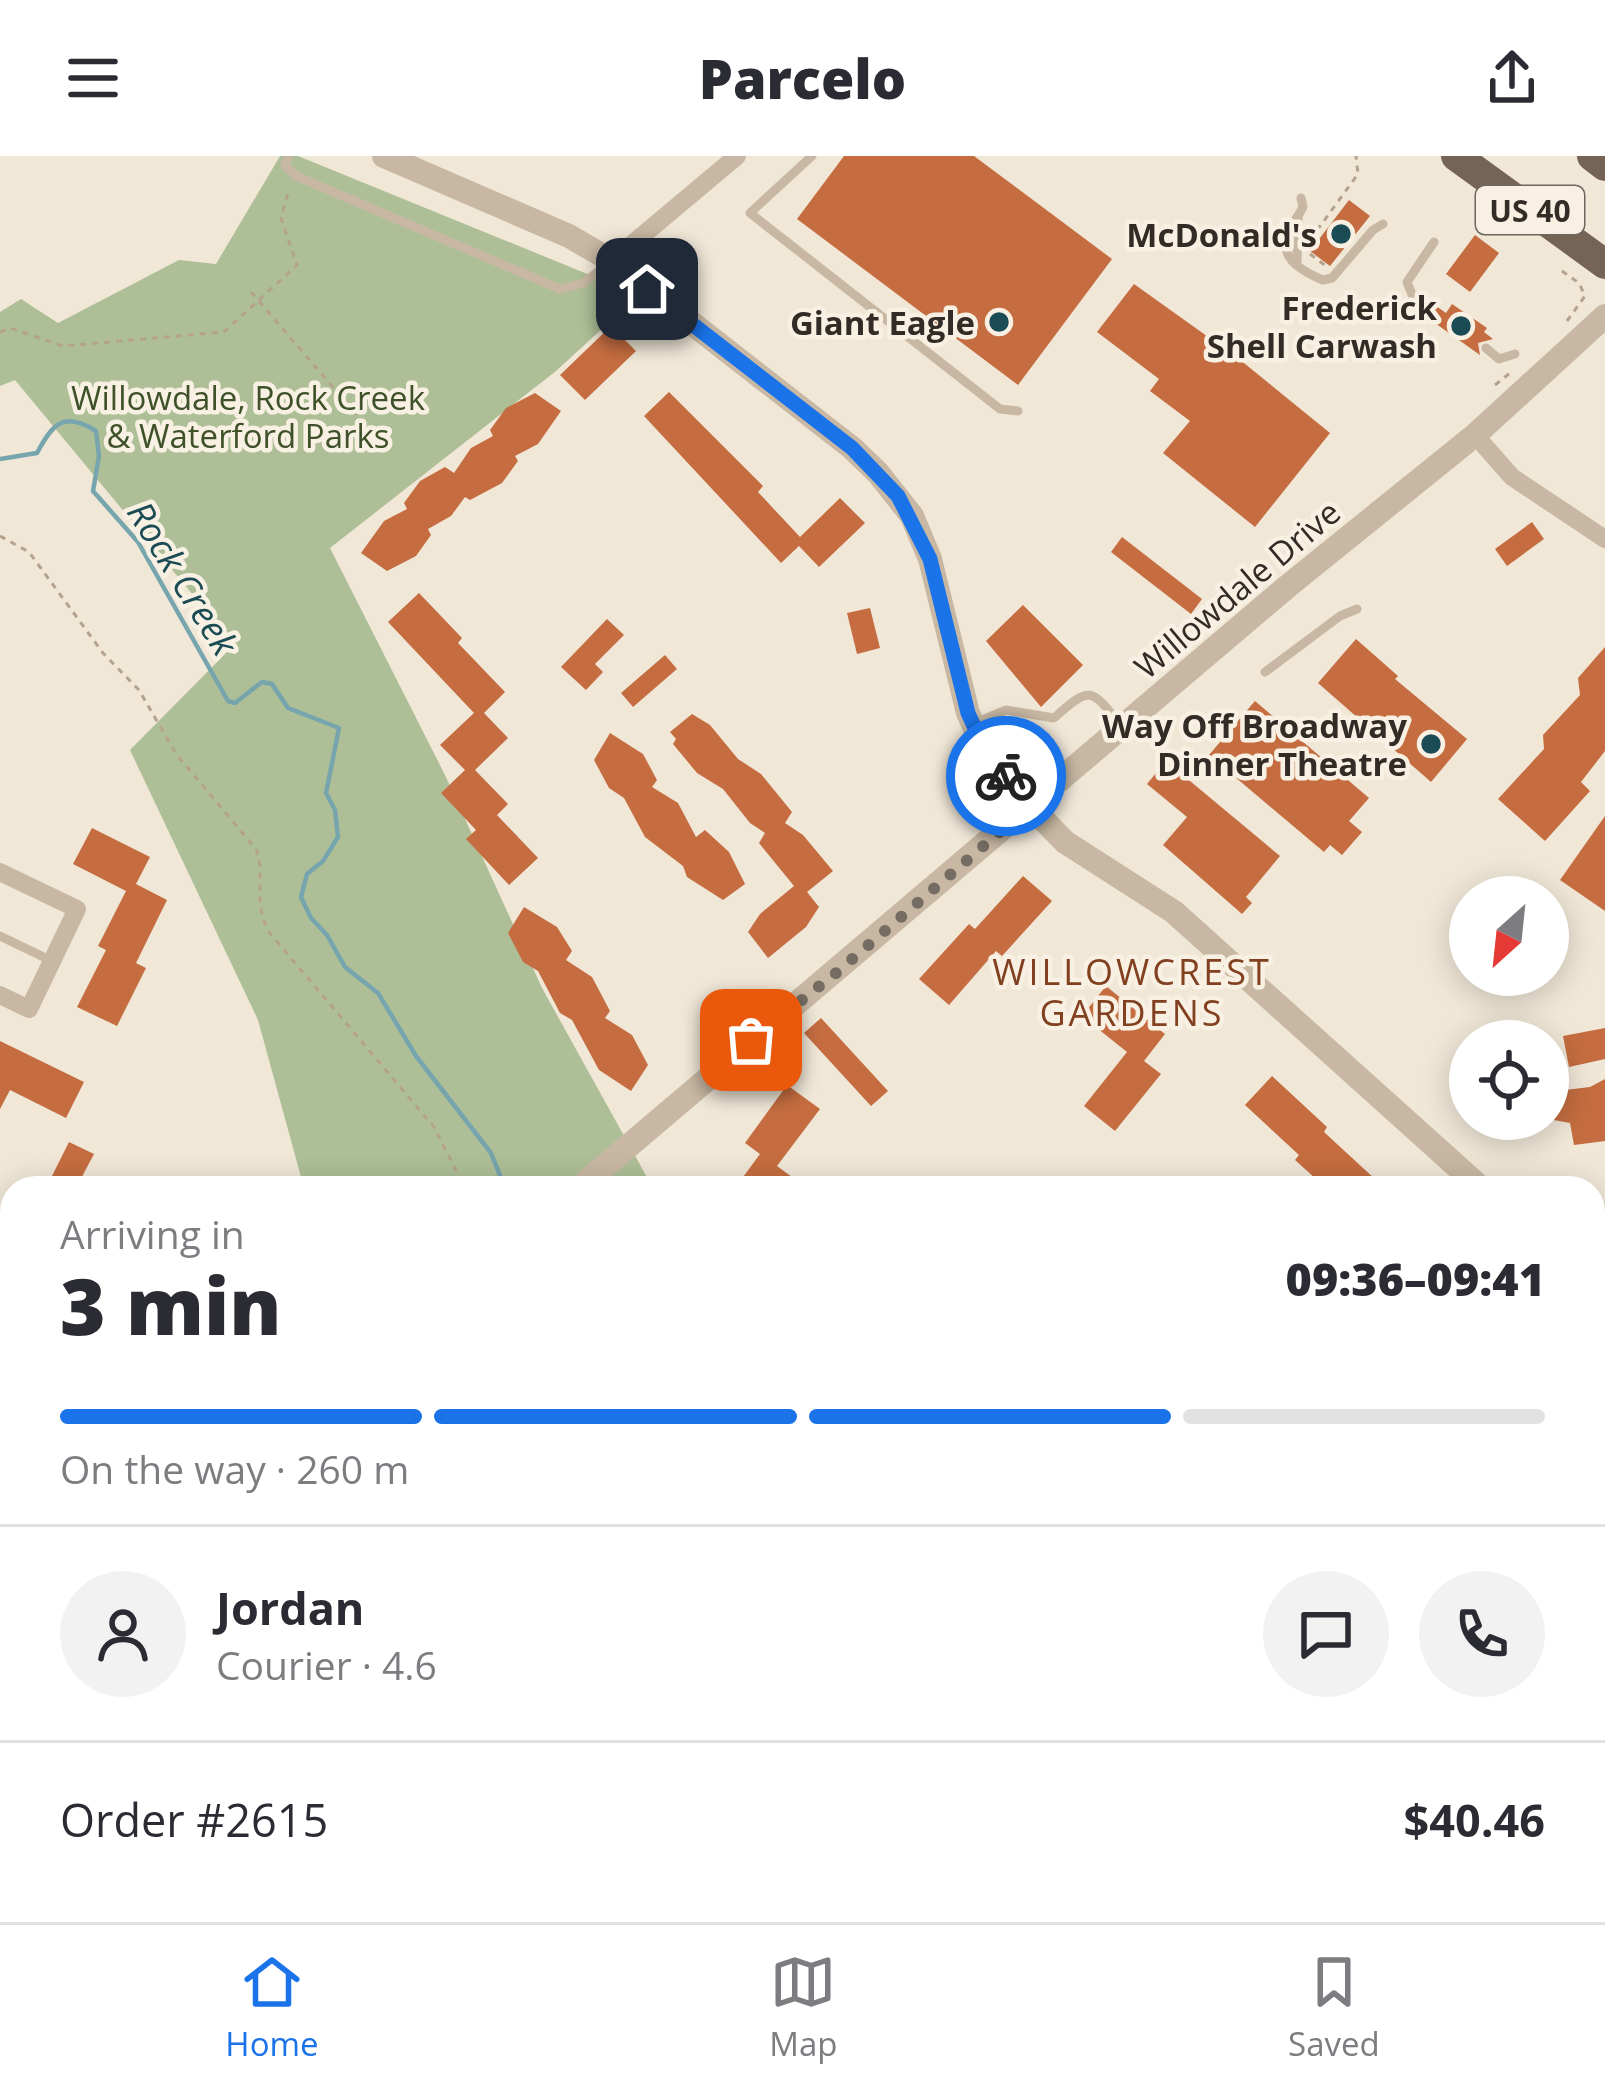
<!DOCTYPE html>
<html lang="en">
<head>
<meta charset="utf-8">
<style>
  body { margin:0; font-family:"Open Sans",sans-serif; background:#f2f2f3; color:#2b2b33; height:100vh; display:flex; flex-direction:column; font-size:45px; white-space:nowrap }
  * { box-sizing:border-box; margin:0 }
  p { font-size:39px; color:#7c7c81 }
  .icon { flex:none; width:66px; height:66px; fill:none; stroke:currentColor; stroke-width:2; stroke-linecap:round; stroke-linejoin:round }
  .map { position:relative; flex:1; overflow:hidden }
  .sheet { position:absolute; left:0px; top:1020px; width:1605px; height:747px; display:flex; flex-direction:column; background:#fff; border-radius:36px 36px 0 0; box-shadow:0 6px 30px #0003 }
  .sheet>* { flex:none }
  .needle { width:78px; rotate:207deg }
  .tools { position:absolute; left:1449px; top:720px; display:grid; gap:24px }
  .tools a { display:grid; place-items:center; width:120px; height:120px; border-radius:50%; background:#fff; box-shadow:0 6px 30px #0003; font-size:60px }
  .pin { position:absolute; display:grid; place-items:center; width:102px; height:102px; color:#fff; margin:-51px; border-radius:24px; box-shadow:0 6px 18px #0006 }
  .courier { position:absolute; display:grid; place-items:center; width:120px; height:120px; margin:-60px; border:9px solid #1a73e8; border-radius:50%; background:#fff; color:#222; box-shadow:0 3px 15px #0007 }
  .head em { font-style:normal; font-weight:800 }
  .head div { display:flex; flex-direction:column-reverse }
  .head { display:flex; align-items:center; justify-content:space-between; height:204px; padding:0 60px }
  h1 { font-size:78px; font-weight:800; line-height:90px }
  .bar { display:grid; grid-template-columns:repeat(4,1fr); gap:18px 12px; align-content:center; height:144px; padding:0 60px }
  .bar i { height:15px; border-radius:9px; background:#e1e1e2 }
  .bar .active { background:#1a73e8 }
  .bar p { grid-column:span 4 }
  .line { display:flex; align-items:center; gap:30px; padding:0 60px; border-top:3px solid #e1e1e2 }
  .line div { flex:1 }
  .round { display:grid; place-items:center; flex:none; width:126px; height:126px; border-radius:63px; background:#f2f2f3 }
  header { display:flex; justify-content:space-between; align-items:center; height:156px; padding:0 60px; background:#fff; font-size:54px; font-weight:800 }
  .menu { display:flex; justify-content:space-around; align-items:center; height:168px; border-top:3px solid #e1e1e2; background:#fff; font-size:33px; color:#7c7c81 }
  .menu a { display:grid; justify-items:center; gap:6px }
  .menu .active { color:#1a73e8 }
  .map>svg:first-child { display:block }
</style>
</head>
<body>
<header><svg class="icon" aria-label="menu" viewBox="0 0 24 24"><path d="M4 6h16M4 12h16M4 18h16"/></svg>Parcelo<svg class="icon" aria-label="share" viewBox="0 0 24 24"><path d="M12 15V3M7 8l5-5 5 5M5 13v7h14v-7"/></svg></header>
<div class="map">
<svg width="1605" height="1766" viewBox="0 0 1605 1766">
  <rect width="100%" height="100%" fill="#f0e7d7"/>
  <polygon fill="#aebf97" points="280,0 298,0 639,139 556,215 330,392 445,619 542,832 653,1032 304,1032 258,864 130,594 230,493 217,468 15,224 0,230 0,156 21,143 58,167 179,104 216,108"/>
  <g fill="none" stroke-linecap="round" stroke-linejoin="round">
    <path stroke="#76a5ad" stroke-width="4.5" d="M0 303 37 297C53 267 64 255 96 275L99 300 93 335 138 386 228 545 235 547 262 526 272 528 288 552 339 572 326 637 335 654 338 681 323 705 307 718 301 741 311 762 327 779 345 811 378 837 416 900 491 997 505 1032"/>
  </g>
  <g fill="#c56d40">
    <polygon points="844,0 974,0 1112,103 1018,229 797,63"/>
    <polygon points="1349,44 1370,60 1330,110 1310,95"/>
    <polygon points="1475,79 1499,97 1470,136 1446,118"/>
    <polygon points="1134,128 1239,203 1330,277 1255,371 1163,297 1190,265 1150,235 1159,223 1097,176"/>
    <polygon points="1432,147 1446,157 1452,148 1487,172 1484,176 1493,183 1478,187 1480,199 1418,155 1426,155"/>
    <polygon points="611,170 636,195 585,244 560,219"/>
    <polygon points="669,236 763,330 758,336 800,381 840,342 865,367 819,411 799,390 781,407 644,260"/>
    <polygon points="535,237 561,255 538,288 515,300 518,305 502,327 470,344 465,341 451,360 428,373 431,379 416,400 387,415 361,397 384,365 407,353 404,347 420,325 445,311 454,317 471,292 493,280 490,274 506,252"/>
    <polygon points="1532,366 1544,383 1507,410 1495,393"/>
    <polygon points="1122,381 1202,443 1191,458 1111,396"/>
    <polygon points="419,437 462,482 458,487 505,536 484,557 508,582 475,614 508,648 497,659 538,702 509,729 466,683 476,674 441,637 465,614 440,589 474,557 388,466"/>
    <polygon points="1023,449 1083,509 1041,551 986,485"/>
    <polygon points="870,452 880,492 857,498 847,457"/>
    <polygon points="607,463 624,479 595,508 603,516 586,534 561,511"/>
    <polygon points="1356,483 1398,520 1395,523 1467,583 1431,626 1318,527"/>
    <polygon points="1605,491 1605,595 1581,626 1590,635 1545,685 1498,643 1544,593 1543,579 1580,539 1578,522"/>
    <polygon points="665,499 677,513 633,551 621,537"/>
    <polygon points="1255,545 1369,642 1349,665 1362,676 1342,699 1330,689 1324,696 1209,599"/>
    <polygon points="692,558 710,569 738,603 761,618 792,656 785,667 803,679 833,715 807,736 819,751 806,771 768,802 748,776 760,758 794,730 759,687 765,677 750,667 723,633 697,617 673,588 676,583 670,576"/>
    <polygon points="610,577 643,598 657,624 652,631 678,647 696,681 705,674 729,696 745,728 723,744 687,721 683,710 645,681 624,642 609,632 594,604"/>
    <polygon points="1166,605 1280,700 1246,741 1252,747 1242,758 1163,689 1187,661 1147,628"/>
    <polygon points="1605,660 1605,755 1560,724"/>
    <polygon points="92,672 150,701 136,728 167,744 136,807 146,812 117,870 77,851 106,794 98,790 126,735 73,708"/>
    <polygon points="1023,720 1052,745 1002,800 996,795 949,849 919,823 969,768 975,773"/>
    <polygon points="524,751 557,771 572,795 566,804 592,821 610,855 605,862 632,879 648,909 631,935 599,914 572,864 560,857 538,815 523,806 508,777"/>
    <polygon points="1106,830 1165,878 1144,905 1161,918 1115,975 1084,950 1127,896 1082,860"/>
    <polygon points="821,862 888,935 871,950 804,877"/>
    <polygon points="1605,872 1605,903 1569,911 1563,880"/>
    <polygon points="0,885 84,926 66,962 10,934 0,953"/>
    <polygon points="1272,920 1327,971 1324,976 1376,1024 1368,1032 1326,1032 1295,1004 1299,999 1245,949"/>
    <polygon points="1605,923 1605,985 1574,989 1570,967 1548,963 1548,936 1590,931"/>
    <polygon points="787,929 820,953 777,1010 807,1032 735,1032 760,998 745,987"/>
    <polygon points="69,986 94,998 76,1032 56,1032 48,1028"/>
  </g>
  <g fill="none" stroke-linecap="round" stroke-linejoin="round">
    <g stroke="#b4a28d" stroke-width="3" stroke-dasharray="6 6" stroke-linecap="butt">
      <polyline points="1310,84 1358,18 1356,0"/>
      <polyline points="1310,98 1326,110"/>
      <polyline points="1562,115 1579,127 1585,140 1567,165"/>
      <polyline points="251,136 364,267"/>
      <polyline points="0,176 10,172 63,190 224,176 297,109 281,62 289,33"/>
      <polyline points="1495,229 1510,217"/>
      <path d="M0 380 29 396 103 497 139 534 176 598 256 693C266 721 252 740 268 775L434 971 465 1032"/>
      <polyline points="1593,1364 1605,1359"/>
    </g>
    <g stroke="#c8b8a3" stroke-width="9">
      <polyline points="288,0 285,10 296,20 560,133 584,127 611,105"/>
      <polyline points="812,0 750,57 1000,253 1018,255"/>
      <path d="M1298 60C1274 93 1287 109 1323 124L1332 122 1373 74 1383 68"/>
      <polyline points="1297,107 1298,60 1303,51 1301,42"/>
      <polyline points="1423,147 1413,141 1407,126 1434,86"/>
      <polyline points="1486,192 1499,203 1515,198"/>
      <polyline points="1265,516 1340,460 1357,453"/>
      <path d="M973 568 1006 554 1054 562C1090 530 1091 531 1120 569"/>
      <polyline points="0,780 52,805"/>
    </g>
    <g stroke="#c8b8a3" stroke-width="18">
      <polyline points="612,105 737,0"/>
      <polyline points="1475,279 1512,321 1605,383"/>
      <polyline points="0,716 77,753 29,853 0,839"/>
      <polyline points="0,1186 12,1192"/>
      <polyline points="0,1409 12,1390"/>
      <polyline points="1593,1547 1605,1542"/>
      <polyline points="729,1755 736,1759 754,1755"/>
      <polyline points="1127,1755 1147,1766"/>
      <polyline points="1559,1755 1576,1766"/>
      <polyline points="159,1766 166,1755"/>
      <polyline points="573,1766 579,1755"/>
      <polyline points="1058,1766 1065,1755"/>
    </g>
    <g stroke="#c8b8a3" stroke-width="24">
      <polyline points="384,0 569,80 612,105 852,292 878,317 912,360 930,403 968,557 984,593 1030,650 1065,686 1174,756 1481,1032"/>
      <polyline points="579,1032 1288,430 1475,279 1605,160"/>
      <polyline points="1593,1229 1605,1256"/>
      <polyline points="0,1585 12,1590"/>
      <polyline points="461,1755 493,1766"/>
      <polyline points="358,1766 359,1755"/>
    </g>
    <g stroke="#756356" stroke-width="30">
      <polyline points="1456,0 1605,108"/>
      <polyline points="1592,0 1605,10"/>
    </g>
  </g>
  <g fill="none" stroke-linecap="round" stroke-linejoin="round">
    <polyline stroke="#756d63" stroke-width="12" stroke-dasharray="0 21.6" points="751,884 836,817 1030,650 1006,620"/>
    <polyline stroke="#1a73e8" stroke-width="15" points="647,133 852,292 898,340 930,403 968,557 984,592 1006,620"/>
  </g>
  <g fill="#1b4b54" stroke="#f8f1e3" stroke-width="4.5">
    <circle cx="1341" cy="78" r="12"/>
    <circle cx="999" cy="166" r="12"/>
    <circle cx="1461" cy="170" r="12"/>
    <circle cx="1431" cy="588" r="12"/>
  </g>
  <g text-anchor="middle" dominant-baseline="central" stroke-width="9" stroke-linejoin="round" paint-order="stroke">
    <rect fill="#f8f1e3" stroke="#6e665e" stroke-width="3" x="1476" y="30" width="108" height="48" rx="9"/>
    <g font-size="30" font-weight="bold" fill="#332b25">
      <text x="1530" y="54">US 40</text>
    </g>
    <g font-size="33" font-weight="bold" fill="#332b25" stroke="#f8f1e3" text-anchor="end">
      <text x="1317" y="78">McDonald's</text>
      <text x="1437" y="151">Frederick<tspan x="1437" dy="38">Shell Carwash</tspan></text>
      <text x="975" y="166">Giant Eagle</text>
      <text x="1407" y="569">Way Off Broadway<tspan x="1407" dy="38">Dinner Theatre</tspan></text>
    </g>
    <g font-size="33" fill="#3e5129" stroke="#f8f1e3">
      <text x="248" y="241">Willowdale, Rock Creek<tspan x="248" dy="38">&amp; Waterford Parks</tspan></text>
    </g>
    <g font-size="33" fill="#332b25" stroke="#f8f1e3">
      <text transform="translate(1237 433) rotate(-40)">Willowdale Drive</text>
    </g>
    <g font-size="36" font-style="italic" fill="#1b4b54" stroke="#f8f1e3">
      <text transform="translate(183 422) rotate(58)">Rock Creek</text>
    </g>
    <g font-size="36" letter-spacing="3" fill="#81401f" stroke="#f8f1e3">
      <text x="1132" y="815">WILLOWCREST<tspan x="1132" dy="41">GARDENS</tspan></text>
    </g>
  </g>
</svg>
<div class="tools">
<a><svg class="needle" viewBox="-14 -14 28 28"><path d="M0-13l5 13h-10z" fill="#e53935"/><path d="M0 13l5-13h-10z" fill="#7c7c81"/></svg></a>
<a><svg class="icon" aria-label="locate" viewBox="0 0 24 24"><circle cx="12" cy="12" r="6"/><path d="M12 2v4M12 18v4M2 12h4M18 12h4"/></svg></a>
</div>
<div class="pin" style="left:751px;top:884px;background:#ea580c"><svg class="icon" aria-label="bag" viewBox="0 0 24 24"><path d="M5 8h14l-1 12H6zM9 8a3 3 0 0 1 6 0"/></svg></div>
<div class="pin" style="left:647px;top:133px;background:#1f2937"><svg class="icon" aria-label="home" viewBox="0 0 24 24"><path d="M3 11l9-7 9 7M6 9v11h12V9"/></svg></div>
<div class="courier" style="left:1006px;top:620px"><svg class="icon" aria-label="bike" viewBox="0 0 24 24"><circle cx="6" cy="16" r="4"/><circle cx="18" cy="16" r="4"/><path d="M6 16l4-8h5l3 8M10 8l3 8H6M13 5h3"/></svg></div>
<section class="sheet">
<div class="head"><div><h1>3 min</h1><p>Arriving in</p></div><em>09:36–09:41</em></div>
<div class="bar"><i class="active"></i><i class="active"></i><i class="active"></i><i></i><p>On the way · 260 m</p></div>
<div class="line" style="height:216px"><a class="round"><svg class="icon" aria-label="person" viewBox="0 0 24 24"><circle cx="12" cy="8" r="4"/><path d="M4 21q1-7 8-7t8 7"/></svg></a><div><b>Jordan</b><p>Courier · 4.6</p></div><a class="round"><svg class="icon" aria-label="chat" viewBox="0 0 24 24"><path d="M4 5h16v11H9l-5 4z"/></svg></a><a class="round"><svg class="icon" aria-label="phone" viewBox="0 0 24 24"><path d="M5 4h4l2 5-3 2q2 4 5 5l2-3 5 2v4C11 20 4 13 5 4z"/></svg></a></div>
<div class="line" style="height:156px"><div>Order #2615</div><b>$40.46</b></div>
</section>
</div>
<nav class="menu">
<a class="active"><svg class="icon" aria-label="home" viewBox="0 0 24 24"><path d="M3 11l9-7 9 7M6 9v11h12V9"/></svg>Home</a>
<a><svg class="icon" aria-label="map" viewBox="0 0 24 24"><path d="M3 6l6-2 6 2 6-2v14l-6 2-6-2-6 2zM9 4v14M15 6v14"/></svg>Map</a>
<a><svg class="icon" aria-label="saved" viewBox="0 0 24 24"><path d="M7 4h10v16l-5-4-5 4z"/></svg>Saved</a>
</nav>
</body>
</html>
